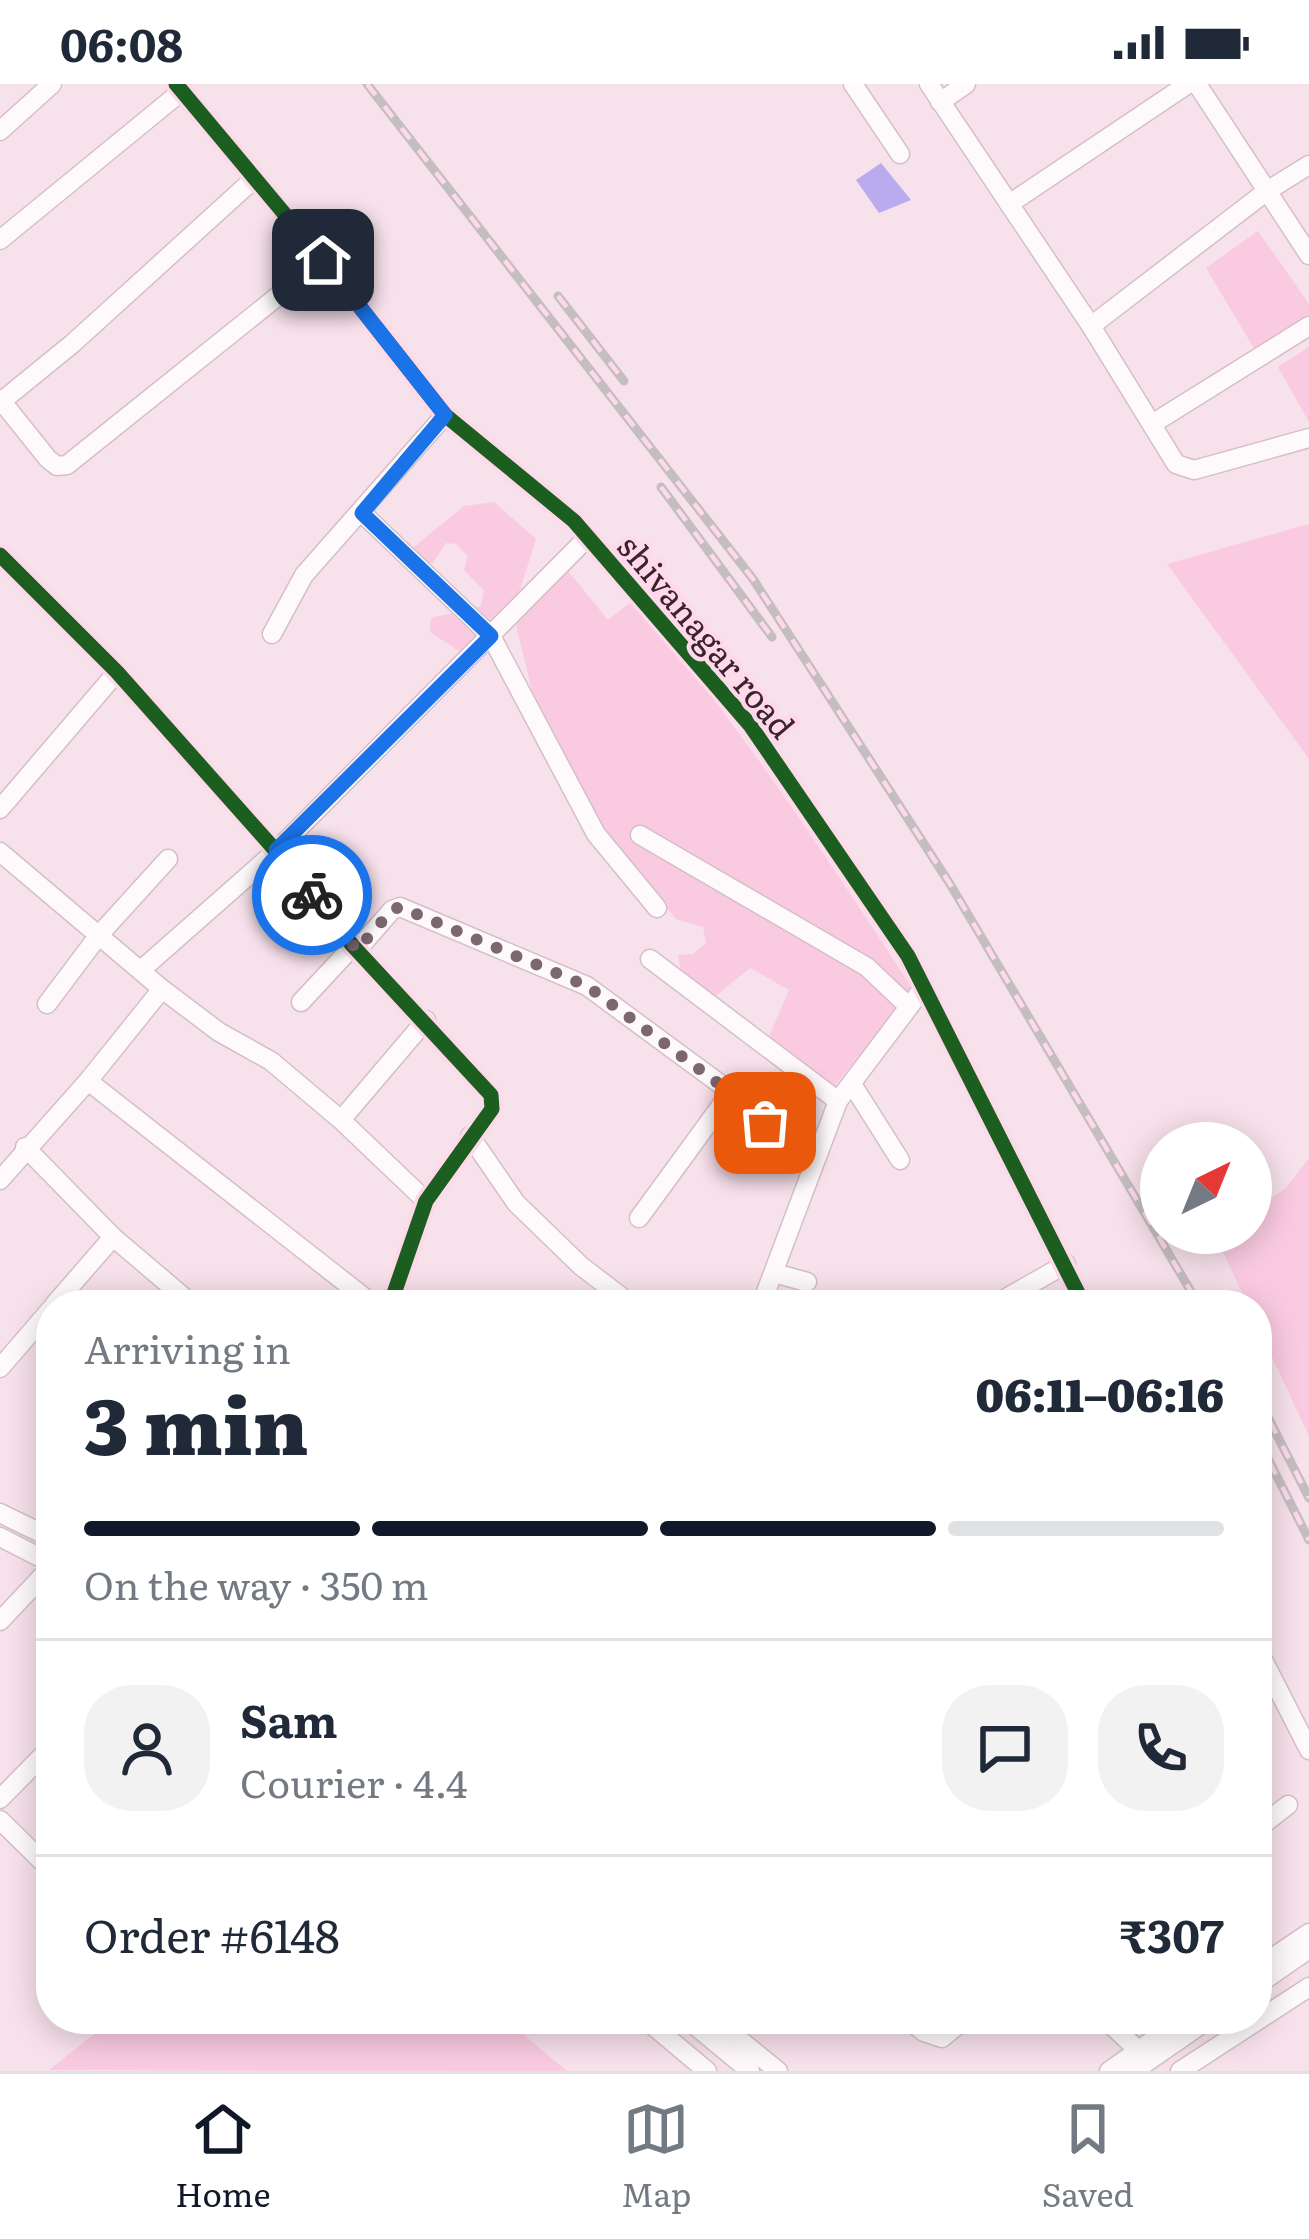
<!DOCTYPE html>
<html lang="en">
<head>
<meta charset="utf-8">
<style>
  body { margin:0; font-family:Literata,serif; background:#f2f2f3; color:#1f2937; height:100vh; display:flex; flex-direction:column; font-size:45px; white-space:nowrap }
  * { box-sizing:border-box; margin:0 }
  p { font-size:39px; color:#747a83 }
  .icon { flex:none; width:66px; height:66px; fill:none; stroke:currentColor; stroke-width:2; stroke-linecap:round; stroke-linejoin:round }
  .map { position:relative; flex:1; overflow:hidden }
  .panel { position:absolute; left:36px; top:1206px; width:1236px; height:744px; display:flex; flex-direction:column; background:#fff; border-radius:48px; box-shadow:0 6px 30px #0003 }
  .panel>* { flex:none }
  .needle { width:78px; rotate:43deg }
  .tools { position:absolute; left:1140px; top:1038px; display:grid; gap:24px }
  .tools a { display:grid; place-items:center; width:132px; height:132px; border-radius:50%; background:#fff; box-shadow:0 6px 30px #0003; font-size:60px }
  .pin { position:absolute; display:grid; place-items:center; width:102px; height:102px; color:#fff; margin:-51px; border-radius:24px; box-shadow:0 6px 18px #0006 }
  .courier { position:absolute; display:grid; place-items:center; width:120px; height:120px; margin:-60px; border:9px solid #1a73e8; border-radius:50%; background:#fff; color:#222; box-shadow:0 3px 15px #0007 }
  .overview em { font-style:normal; font-weight:800 }
  .overview div { display:flex; flex-direction:column-reverse }
  .overview { display:flex; align-items:center; justify-content:space-between; height:204px; padding:0 48px }
  h1 { font-size:78px; font-weight:800; line-height:90px }
  .bar { display:grid; grid-template-columns:repeat(4,1fr); gap:18px 12px; align-content:center; height:144px; padding:0 48px }
  .bar i { height:15px; border-radius:9px; background:#e0e1e3 }
  .bar .selected { background:#111827 }
  .bar p { grid-column:span 4 }
  .line { display:flex; align-items:center; gap:30px; padding:0 48px; border-top:3px solid #e0e1e3 }
  .line div { flex:1 }
  .round { display:grid; place-items:center; flex:none; width:126px; height:126px; border-radius:48px; background:#f2f2f3 }
  .status { display:flex; justify-content:space-between; align-items:center; height:84px; padding:0 60px; background:#fff; direction:ltr }
  .status svg { height:33px; fill:currentColor }
  .dock { display:flex; justify-content:space-around; align-items:center; height:168px; border-top:3px solid #e0e1e3; background:#fff; font-size:33px; color:#747a83 }
  .dock a { display:grid; justify-items:center; gap:6px }
  .dock .selected { color:#111827 }
  .map>svg:first-child { display:block }
</style>
</head>
<body>
<div class="status"><b>06:08</b><svg viewBox="0 0 49 12"><path d="M0 12V9h3v3zM5 12V6h3v6zM10 12V3h3v9zM15 12V0h3v12zM26 1h20v11H26zM47 4h2v5h-2z"/></svg></div>
<div class="map">
<svg width="1309" height="1987" viewBox="0 0 1309 1987">
  <rect width="100%" height="100%" fill="#f7e1eb"/>
  <g fill="#facae1">
    <polygon points="1258,147 1309,220 1309,231 1255,266 1206,184"/>
    <polygon points="1309,263 1309,338 1278,283"/>
    <polygon points="494,418 536,455 519,509 462,569 430,548 431,534 481,522 484,506 464,486 468,472 456,460 446,459 433,479 415,479 409,467 464,422"/>
    <polygon points="1309,440 1309,675 1167,480"/>
    <path d="M568 487 608 536 633 516C741 641 823 768 913 905L833 1004 769 952 789 906 750 884 713 914 681 889 678 871 693 870 706 859 703 843 676 835 590 728 538 632 516 541Z"/>
    <polygon points="1309,1074 1309,1352 1257,1241 1257,1221 1248,1221 1216,1154 1223,1149 1251,1149 1251,1129 1287,1103"/>
    <polygon points="113,1935 505,1935 567,1987 49,1986"/>
  </g>
  <polygon fill="#baaaee" points="881,79 911,116 879,129 856,96"/>
  <g fill="none" stroke-linecap="round" stroke-linejoin="round">
    <defs>
      <g id="minor">
        <polyline points="176,0 323,176 445,331 574,437 750,641 908,872 1084,1221"/>
        <polyline points="853,0 900,70"/>
        <polyline points="929,0 1091,242 1176,380 1194,386 1309,354"/>
        <polyline points="1197,0 1309,171"/>
        <polyline points="940,18 966,0"/>
        <polyline points="0,47 52,0"/>
        <polyline points="1009,120 1188,0"/>
        <polyline points="0,156 182,7"/>
        <polyline points="1091,242 1267,107 1309,81"/>
        <polyline points="0,315 48,375 57,382 67,381 323,176"/>
        <polyline points="2,317 72,260 255,94"/>
        <polyline points="1152,340 1309,242"/>
        <polyline points="362,429 491,552 596,750 657,824"/>
        <polyline points="0,471 117,588 276,767 353,862 491,1011 492,1025 426,1117 390,1221"/>
        <polyline points="272,550 304,491 445,331"/>
        <polyline points="0,725 117,588"/>
        <polyline points="640,751 867,883 908,922"/>
        <polyline points="0,768 162,905 219,948 271,977 341,1036 426,1117"/>
        <polyline points="357,866 392,826 400,823 587,902 731,1008 812,1078"/>
        <polyline points="650,875 838,1017"/>
        <polyline points="141,886 276,767 588,453"/>
        <polyline points="301,918 353,862"/>
        <polyline points="47,920 99,851 168,775"/>
        <polyline points="88,997 374,1221"/>
        <polyline points="852,1000 900,1076"/>
        <polyline points="341,1036 426,936"/>
        <polyline points="470,1052 516,1119 581,1182 632,1221"/>
        <polyline points="25,1063 113,1153 193,1221"/>
        <polyline points="0,1096 88,997 162,905"/>
        <polyline points="639,1134 731,1008"/>
        <polyline points="774,1189 807,1198"/>
        <polyline points="54,1221 113,1153"/>
        <polyline points="761,1221 838,1017 924,903"/>
        <polyline points="994,1221 1066,1180"/>
        <polyline points="0,1284 51,1225"/>
        <polyline points="0,1429 51,1454"/>
        <polyline points="0,1453 51,1479"/>
        <polyline points="0,1537 51,1483"/>
        <polyline points="1257,1564 1309,1666"/>
        <polyline points="0,1715 51,1663"/>
        <polyline points="0,1736 51,1786"/>
        <polyline points="1257,1745 1288,1721"/>
        <polyline points="1257,1884 1309,1849"/>
        <polyline points="1257,1901 1309,1865"/>
        <polyline points="645,1935 707,1987"/>
        <polyline points="687,1935 750,1987"/>
        <polyline points="714,1935 778,1987"/>
        <polyline points="907,1935 924,1948 942,1954 965,1935"/>
        <polyline points="1105,1935 1139,1967"/>
        <polyline points="1109,1987 1183,1935"/>
        <polyline points="1134,1987 1209,1935"/>
        <polyline points="1180,1987 1309,1903"/>
      </g>
    </defs>
    <use href="#minor" stroke="#d4bfc9" stroke-width="21"/>
    <use href="#minor" stroke="#fefafc" stroke-width="18"/>
    <defs>
      <g id="rail">
        <polyline points="367,0 753,495 950,800 1199,1221"/>
        <polyline points="558,212 624,297"/>
        <polyline points="661,403 772,553"/>
        <polyline points="1257,1312 1309,1414"/>
        <polyline points="1257,1353 1309,1456"/>
      </g>
    </defs>
    <use href="#rail" stroke="#c5bec1" stroke-width="9"/>
    <use href="#rail" stroke="#ffd9ea" stroke-width="4.5" stroke-dasharray="14" stroke-linecap="butt"/>
    <defs>
      <g id="cycleway">
        <polyline points="176,0 323,176 445,331 574,437 750,641 908,872 1084,1221"/>
        <polyline points="0,471 117,588 276,767 353,862 491,1011 492,1025 426,1117 390,1221"/>
      </g>
    </defs>
    <use href="#cycleway" stroke="#ffd9ea" stroke-width="22"/>
    <use href="#cycleway" stroke="#1b5e20" stroke-width="15"/>
  </g>
  <g fill="none" stroke-linecap="round" stroke-linejoin="round">
    <polyline stroke="#7c6670" stroke-width="12" stroke-dasharray="0 21.6" points="312,811 357,866 392,826 400,823 587,902 730,1008 765,1039"/>
    <polyline stroke="#1a73e8" stroke-width="15" points="312,811 276,766 491,552 362,429 445,331 323,176"/>
  </g>
  <g text-anchor="middle" dominant-baseline="central" stroke-width="9" stroke-linejoin="round" paint-order="stroke">
    <g font-size="33" fill="#3a232e" stroke="#ffd9ea">
      <text transform="translate(708 551) rotate(50)">shivanagar road</text>
    </g>
  </g>
</svg>
<div class="tools">
<a><svg class="needle" viewBox="-14 -14 28 28"><path d="M0-13l5 13h-10z" fill="#e53935"/><path d="M0 13l5-13h-10z" fill="#747a83"/></svg></a>
</div>
<div class="pin" style="left:765px;top:1039px;background:#ea580c"><svg class="icon" aria-label="bag" viewBox="0 0 24 24"><path d="M5 8h14l-1 12H6zM9 8a3 3 0 0 1 6 0"/></svg></div>
<div class="pin" style="left:323px;top:176px;background:#1f2937"><svg class="icon" aria-label="home" viewBox="0 0 24 24"><path d="M3 11l9-7 9 7M6 9v11h12V9"/></svg></div>
<div class="courier" style="left:312px;top:811px"><svg class="icon" aria-label="bike" viewBox="0 0 24 24"><circle cx="6" cy="16" r="4"/><circle cx="18" cy="16" r="4"/><path d="M6 16l4-8h5l3 8M10 8l3 8H6M13 5h3"/></svg></div>
<section class="panel">
<div class="overview"><div><h1>3 min</h1><p>Arriving in</p></div><em>06:11–06:16</em></div>
<div class="bar"><i class="selected"></i><i class="selected"></i><i class="selected"></i><i></i><p>On the way · 350 m</p></div>
<div class="line" style="height:216px"><a class="round"><svg class="icon" aria-label="person" viewBox="0 0 24 24"><circle cx="12" cy="8" r="4"/><path d="M4 21q1-7 8-7t8 7"/></svg></a><div><b>Sam</b><p>Courier · 4.4</p></div><a class="round"><svg class="icon" aria-label="chat" viewBox="0 0 24 24"><path d="M4 5h16v11H9l-5 4z"/></svg></a><a class="round"><svg class="icon" aria-label="phone" viewBox="0 0 24 24"><path d="M5 4h4l2 5-3 2q2 4 5 5l2-3 5 2v4C11 20 4 13 5 4z"/></svg></a></div>
<div class="line" style="height:156px"><div>Order #6148</div><b>₹307</b></div>
</section>
</div>
<nav class="dock">
<a class="selected"><svg class="icon" aria-label="home" viewBox="0 0 24 24"><path d="M3 11l9-7 9 7M6 9v11h12V9"/></svg>Home</a>
<a><svg class="icon" aria-label="map" viewBox="0 0 24 24"><path d="M3 6l6-2 6 2 6-2v14l-6 2-6-2-6 2zM9 4v14M15 6v14"/></svg>Map</a>
<a><svg class="icon" aria-label="saved" viewBox="0 0 24 24"><path d="M7 4h10v16l-5-4-5 4z"/></svg>Saved</a>
</nav>
</body>
</html>
